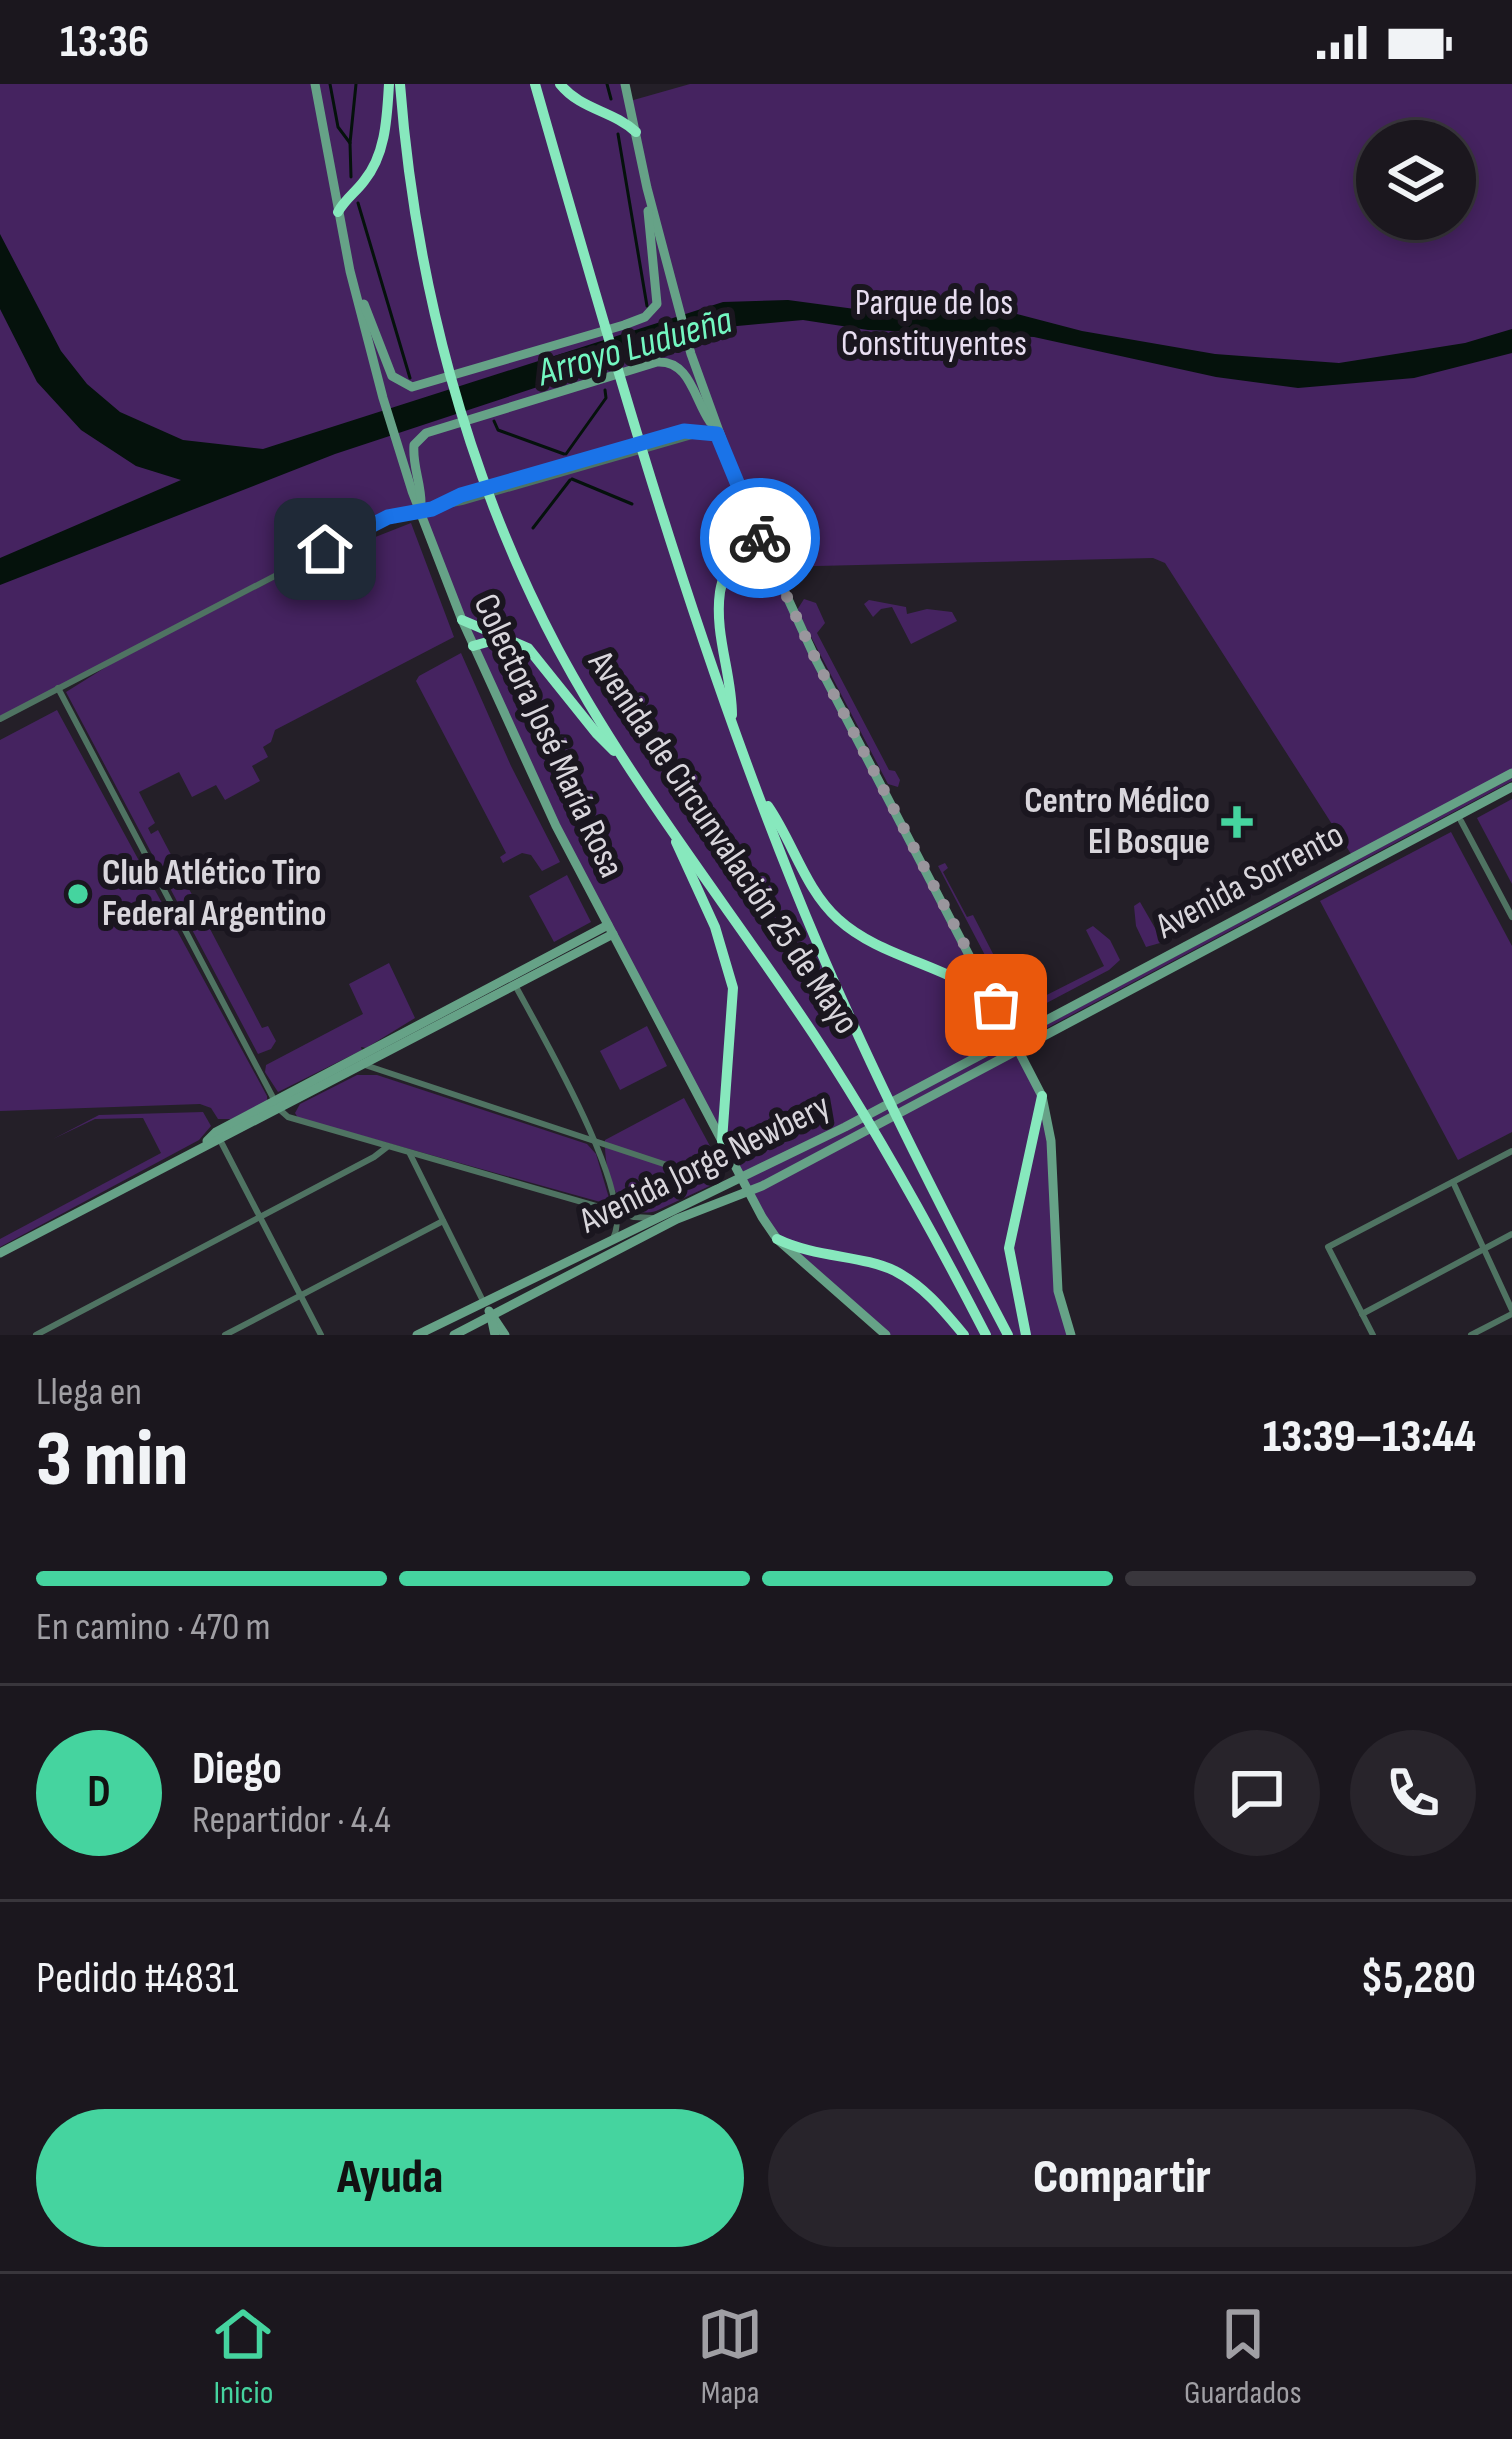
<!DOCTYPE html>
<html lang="es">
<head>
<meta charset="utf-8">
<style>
  body { margin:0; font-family:"Sofia Sans Condensed",sans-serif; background:#28242b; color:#f1f3f6; height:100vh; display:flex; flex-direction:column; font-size:45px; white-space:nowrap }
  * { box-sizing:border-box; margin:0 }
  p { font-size:39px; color:#a09fa4 }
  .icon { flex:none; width:66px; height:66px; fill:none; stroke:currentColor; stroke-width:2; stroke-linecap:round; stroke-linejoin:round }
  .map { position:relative; height:1251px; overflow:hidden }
  .side { display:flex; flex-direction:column; background:#1b171e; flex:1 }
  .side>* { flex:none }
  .tools { position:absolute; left:1356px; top:36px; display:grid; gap:24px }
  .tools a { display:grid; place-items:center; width:120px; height:120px; border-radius:50%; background:#1b171e; box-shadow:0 6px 18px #0003,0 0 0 3px #39363c; font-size:60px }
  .pin { position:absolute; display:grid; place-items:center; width:102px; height:102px; color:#fff; margin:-51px; border-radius:24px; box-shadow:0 6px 18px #0006 }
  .courier { position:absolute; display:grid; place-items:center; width:120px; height:120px; margin:-60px; border:9px solid #1a73e8; border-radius:50%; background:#fff; color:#222; box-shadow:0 3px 15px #0007 }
  .head em { font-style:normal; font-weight:800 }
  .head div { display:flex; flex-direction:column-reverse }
  .head { display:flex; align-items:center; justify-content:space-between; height:204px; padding:0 36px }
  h1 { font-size:78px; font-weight:800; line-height:90px }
  .bar { display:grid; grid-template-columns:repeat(4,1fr); gap:18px 12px; align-content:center; height:144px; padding:0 36px }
  .bar i { height:15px; border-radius:9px; background:#39363c }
  .bar .selected { background:#45d49f }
  .bar p { grid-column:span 4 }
  .line { display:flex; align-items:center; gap:30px; padding:0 36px; border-top:3px solid #39363c }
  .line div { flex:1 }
  .round { display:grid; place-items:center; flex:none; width:126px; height:126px; border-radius:63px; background:#28242b }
  .action { display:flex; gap:24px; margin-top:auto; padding:24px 36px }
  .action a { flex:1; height:138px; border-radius:72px; background:#45d49f; color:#111; font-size:48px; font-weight:800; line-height:138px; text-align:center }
  .action a+a { background:#28242b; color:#f1f3f6 }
  .status { display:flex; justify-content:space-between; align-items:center; height:84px; padding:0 60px; background:#1b171e; direction:ltr }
  .status svg { height:33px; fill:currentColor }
  .tabs { display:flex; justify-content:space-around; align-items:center; height:168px; border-top:3px solid #39363c; background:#1b171e; font-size:33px; color:#a09fa4 }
  .tabs a { display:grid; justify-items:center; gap:6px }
  .tabs .selected { color:#45d49f }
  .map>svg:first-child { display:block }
</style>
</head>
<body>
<div class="status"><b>13:36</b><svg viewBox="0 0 49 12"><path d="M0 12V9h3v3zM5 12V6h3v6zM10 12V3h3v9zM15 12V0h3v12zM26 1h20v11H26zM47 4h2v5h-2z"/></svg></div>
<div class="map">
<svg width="1512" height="1251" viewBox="0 0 1512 1251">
  <rect width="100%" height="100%" fill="#241f28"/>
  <g fill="#452360" fill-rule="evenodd">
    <path d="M0 0H625L630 17 690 0H1512V689L1353 773 1165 479 1153 474 774 483 1032 988 1051 1057 1058 1207 1071 1251H886L777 1155 508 643 422 427 397 430 0 635ZM1377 57H1455V135H1377Z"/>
    <polygon points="411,439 454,553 275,646 271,658 263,663 268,673 252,682 260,697 225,716 216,701 192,713 179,688 139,708 155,739 148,744 151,750 158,746 262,944 268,942 276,957 271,965 258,970 66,608 122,573 299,483"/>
    <polygon points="804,515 816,519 825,539 817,549 889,686 895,687 900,696 898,703 888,700 797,526"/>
    <polygon points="869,516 906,523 907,530 927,525 952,528 957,537 911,560 892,523 881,525 873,533 864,520"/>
    <polygon points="461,569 511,682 560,778 542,787 531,771 522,769 503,779 500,773 506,769 416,597 419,592"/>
    <polygon points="57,626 267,1012 267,1017 231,1035 218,1035 211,1024 200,1020 0,1027 0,656"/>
    <polygon points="1512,694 1512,697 1034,951 1033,948"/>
    <polygon points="1512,715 1512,800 1477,734"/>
    <polygon points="1451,748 1512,862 1512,1048 1458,1076 1320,817"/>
    <polygon points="1300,777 1303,784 1160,859 1146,863 1136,842 1134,822 1140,818 1159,851"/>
    <polygon points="945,779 948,784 943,788 967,833 973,831 1021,924 1104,882 1086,846 1093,842 1110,856 1120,876 1109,886 1022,932 1016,930 938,782"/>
    <polygon points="567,791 591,838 554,858 529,812"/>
    <polygon points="389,879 415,934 366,964 361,963 362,966 278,1008 265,988 266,981 363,930 349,900"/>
    <polygon points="647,942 667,982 620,1006 600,967"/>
    <polygon points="357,991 377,991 587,1060 596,1070 609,1114 604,1119 298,1034 295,1029 300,1020"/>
    <path d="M684 1014 724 1088 717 1092 716 1099 656 1127C617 1138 604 1087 605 1056Z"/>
    <polygon points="203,1028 211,1042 199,1056 0,1163 0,1155 161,1069 143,1034 95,1035 53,1055 99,1031"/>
  </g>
  <polygon fill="#05120c" points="0,150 61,267 87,300 120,328 183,356 263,365 723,218 788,216 907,232 994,224 1082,247 1215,270 1339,279 1465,259 1512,245 1512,269 1414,294 1298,304 1216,293 1034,253 868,246 803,236 716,244 335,370 0,501 0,474 181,396 136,382 81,346 37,298 0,225"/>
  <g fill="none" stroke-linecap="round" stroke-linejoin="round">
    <g stroke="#05120c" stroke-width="3">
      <polyline points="330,0 338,43 350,59"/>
      <polyline points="607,0 611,15"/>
      <polyline points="618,50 647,222"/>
      <polyline points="351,93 350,59 356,0"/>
      <polyline points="358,119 410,294"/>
      <polyline points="494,337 498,346 564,370"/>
      <polyline points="566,370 606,314 605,306"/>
      <polyline points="572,395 632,420"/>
      <polyline points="533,444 570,396"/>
    </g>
    <g stroke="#4f7362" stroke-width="6">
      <polyline points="441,420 461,411 669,350 717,350"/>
      <polyline points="58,604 279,1025 288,1033 634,1133 652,1134"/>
      <polyline points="0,635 388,433 462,418 702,349"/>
      <polyline points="1461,737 1512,833"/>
      <path d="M515 901C539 946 634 1108 614 1152"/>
      <polyline points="362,980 700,1092"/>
      <polyline points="218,1052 321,1251"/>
      <polyline points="410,1070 483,1217"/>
      <polyline points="1453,1098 1512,1226"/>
      <polyline points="1362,1230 1512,1150"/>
      <polyline points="36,1251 374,1073 387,1063"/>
      <polyline points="225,1251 443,1137"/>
      <polyline points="1373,1251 1328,1163 1512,1067"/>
      <polyline points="1471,1251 1512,1230"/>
    </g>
    <g stroke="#66a287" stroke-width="9">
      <polyline points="315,0 350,187 383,314 412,407 462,536 556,742 762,1133 777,1155 886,1251"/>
      <polyline points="625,0 647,104 691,270 749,430 817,578 1042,1012 1051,1057 1058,1207 1071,1251"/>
      <polyline points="364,220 392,292 412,303 624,241 645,233 657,220 648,127"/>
      <path d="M421 422C422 401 412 382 414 361L426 349 657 278C690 276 694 315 710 338"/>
      <polyline points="207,1057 216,1048 608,841"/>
      <polyline points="0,1169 613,850"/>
      <polyline points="489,1227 505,1251"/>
      <polyline points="491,1232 495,1251"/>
      <polyline points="417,1251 845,1043 1512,689"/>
      <polyline points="454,1251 677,1135 762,1102 1512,703"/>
    </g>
    <g stroke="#87e8bd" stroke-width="10">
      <path d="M400 0C415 196 466 391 558 565 631 701 729 823 814 951 878 1048 933 1148 986 1251"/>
      <path d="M535 0C612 269 688 539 792 798 854 953 930 1103 1008 1251"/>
      <path d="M560 0C581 26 612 26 636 48"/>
      <path d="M338 128C345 115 356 108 364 97 386 70 387 33 389 0"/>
      <polyline points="462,536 528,564 597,650 614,667"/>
      <polyline points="473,562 498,555"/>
      <path d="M732 631C732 590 714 550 720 508 725 473 750 472 749 430"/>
      <path d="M768 722C793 758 805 805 838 835 883 876 951 880 996 921"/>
      <polyline points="676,758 715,843 733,904 722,1057"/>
      <path d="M777 1155C816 1174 862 1171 895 1187 924 1202 944 1227 964 1251"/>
      <polyline points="1026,1251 1009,1164 1042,1012"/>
    </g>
  </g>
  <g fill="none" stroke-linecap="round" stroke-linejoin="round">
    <polyline stroke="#9a969d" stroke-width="12" stroke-dasharray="0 21.6" points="760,454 817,578 996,921"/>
    <polyline stroke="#1a73e8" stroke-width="15" points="325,465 388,433 432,425 461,411 684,347 717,350 760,454"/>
  </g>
  <g fill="#45d49f" stroke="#1a161f" stroke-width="4.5">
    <path d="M1231 720h12v12h12v12h-12v12h-12v-12h-12v-12h12z"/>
    <circle cx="78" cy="810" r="12"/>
  </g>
  <g text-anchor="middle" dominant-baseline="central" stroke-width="12" stroke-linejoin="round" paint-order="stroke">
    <g font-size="36" fill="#e8def1" stroke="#1a161f">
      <text x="934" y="219">Parque de los<tspan x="934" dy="41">Constituyentes</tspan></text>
    </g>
    <g font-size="36" fill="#d9d6dc" stroke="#1a161f">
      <text transform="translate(548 652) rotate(65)">Colectora José María Rosa</text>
      <text transform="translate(723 759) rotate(56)">Avenida de Circunvalación 25 de Mayo</text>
      <text transform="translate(1250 797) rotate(-28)">Avenida Sorrento</text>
      <text transform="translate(705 1080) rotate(-26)">Avenida Jorge Newbery</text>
    </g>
    <g font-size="36" font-weight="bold" fill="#d9d6dc" stroke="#1a161f" text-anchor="end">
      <text x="1210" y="717">Centro Médico<tspan x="1210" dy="41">El Bosque</tspan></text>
      <text x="102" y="789" text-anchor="start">Club Atlético Tiro<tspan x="102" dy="41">Federal Argentino</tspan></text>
    </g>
    <g font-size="39" font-style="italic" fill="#73f7c1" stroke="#1a161f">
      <text transform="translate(635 263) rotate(-16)">Arroyo Ludueña</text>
    </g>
  </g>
</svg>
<div class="tools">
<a><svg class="icon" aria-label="layers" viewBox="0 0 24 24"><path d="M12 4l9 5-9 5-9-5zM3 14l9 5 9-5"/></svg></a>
</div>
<div class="pin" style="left:996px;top:921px;background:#ea580c"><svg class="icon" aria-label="bag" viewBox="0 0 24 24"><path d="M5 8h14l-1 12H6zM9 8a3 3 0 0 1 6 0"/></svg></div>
<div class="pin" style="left:325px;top:465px;background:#1f2937"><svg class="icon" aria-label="home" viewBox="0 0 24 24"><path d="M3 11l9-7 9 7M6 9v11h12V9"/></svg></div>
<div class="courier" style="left:760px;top:454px"><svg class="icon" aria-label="bike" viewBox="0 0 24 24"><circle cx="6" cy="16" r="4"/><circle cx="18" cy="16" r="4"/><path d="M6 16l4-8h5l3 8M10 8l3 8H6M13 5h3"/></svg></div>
</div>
<section class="side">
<div class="head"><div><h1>3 min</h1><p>Llega en</p></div><em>13:39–13:44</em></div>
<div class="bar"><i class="selected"></i><i class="selected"></i><i class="selected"></i><i></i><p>En camino · 470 m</p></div>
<div class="line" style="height:216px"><b class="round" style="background:#45d49f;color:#111">D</b><div><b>Diego</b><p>Repartidor · 4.4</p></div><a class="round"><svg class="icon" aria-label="chat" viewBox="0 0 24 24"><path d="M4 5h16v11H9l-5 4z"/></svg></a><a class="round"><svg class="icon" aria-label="phone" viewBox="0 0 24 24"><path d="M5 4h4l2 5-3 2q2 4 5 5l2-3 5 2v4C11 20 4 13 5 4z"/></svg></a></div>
<div class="line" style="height:156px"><div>Pedido #4831</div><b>$5,280</b></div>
<div class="action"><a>Ayuda</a><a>Compartir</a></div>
</section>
<nav class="tabs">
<a class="selected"><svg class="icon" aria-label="home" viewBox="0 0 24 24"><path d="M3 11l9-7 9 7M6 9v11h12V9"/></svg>Inicio</a>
<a><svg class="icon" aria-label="map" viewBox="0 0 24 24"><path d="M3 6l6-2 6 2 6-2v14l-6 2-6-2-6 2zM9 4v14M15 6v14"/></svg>Mapa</a>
<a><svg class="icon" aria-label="saved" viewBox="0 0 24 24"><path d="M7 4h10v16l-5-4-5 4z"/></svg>Guardados</a>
</nav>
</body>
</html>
